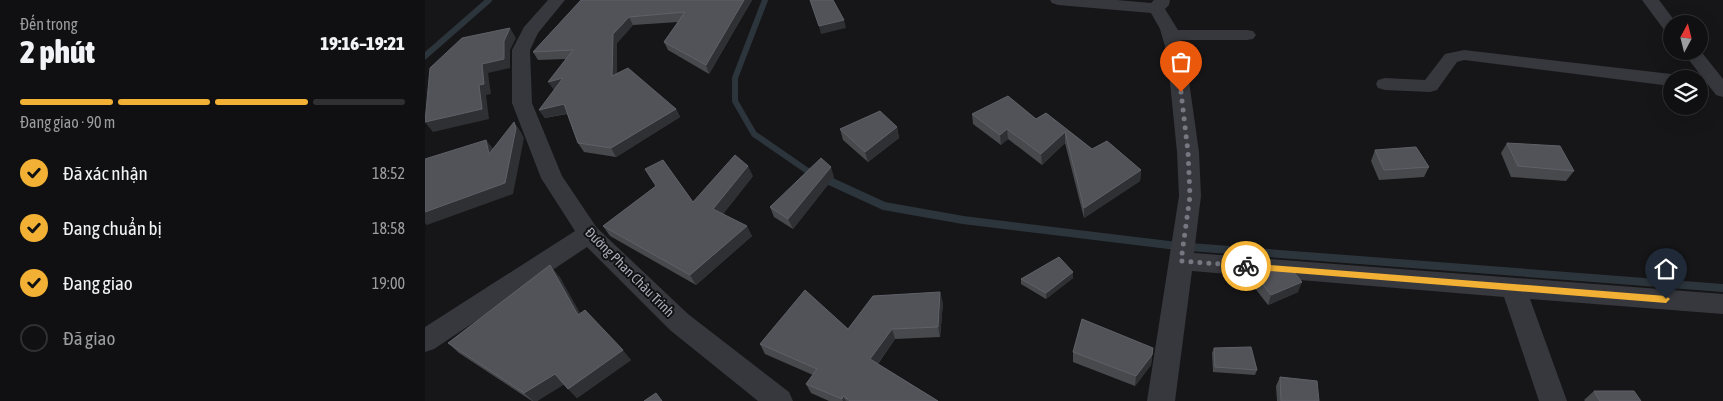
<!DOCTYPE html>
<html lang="vi">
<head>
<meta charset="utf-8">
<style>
  body { margin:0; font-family:"Asap Condensed",sans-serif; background:#1e1e20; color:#f1f3f6; height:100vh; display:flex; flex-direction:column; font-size:19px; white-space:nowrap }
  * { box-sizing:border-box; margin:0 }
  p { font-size:16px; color:#9c9d9f }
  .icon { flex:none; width:28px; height:28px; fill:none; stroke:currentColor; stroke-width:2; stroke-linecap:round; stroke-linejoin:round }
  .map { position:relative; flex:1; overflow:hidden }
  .drawer { display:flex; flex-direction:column; background:#101012; width:425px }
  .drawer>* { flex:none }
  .needle { width:32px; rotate:7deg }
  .buttons { position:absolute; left:1238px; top:15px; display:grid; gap:10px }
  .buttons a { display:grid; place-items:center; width:45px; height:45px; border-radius:50%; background:#101012; box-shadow:0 5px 20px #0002,0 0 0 1px #303032; font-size:25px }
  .pin { position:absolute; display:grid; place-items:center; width:42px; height:42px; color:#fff; margin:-51px -21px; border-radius:50% 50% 50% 0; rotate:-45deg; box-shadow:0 0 5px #0007 }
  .pin .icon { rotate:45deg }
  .courier { position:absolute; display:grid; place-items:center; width:50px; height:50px; margin:-25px; border:4px solid #f2b134; border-radius:50%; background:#fff; color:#222; box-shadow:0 1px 6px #0007 }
  .headline em { font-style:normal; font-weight:800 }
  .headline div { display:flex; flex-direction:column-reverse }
  .headline { display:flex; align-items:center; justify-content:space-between; height:85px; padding:0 20px }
  h1 { font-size:32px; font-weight:800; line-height:38px }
  .bar { display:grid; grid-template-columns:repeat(4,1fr); gap:8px 5px; align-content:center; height:60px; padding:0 20px }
  .bar i { height:6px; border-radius:4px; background:#303032 }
  .bar .selected { background:#f2b134 }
  .bar p { grid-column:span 4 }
  ol { padding:0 20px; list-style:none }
  li { display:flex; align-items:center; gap:15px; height:55px }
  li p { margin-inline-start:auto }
  li .icon { padding:5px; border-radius:50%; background:#f2b134; color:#111; stroke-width:4 }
  li:last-child { color:#9c9d9f }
  li i { width:28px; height:28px; border:2px solid #303032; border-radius:50% }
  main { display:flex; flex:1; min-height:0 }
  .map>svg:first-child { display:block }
</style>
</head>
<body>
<main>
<section class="drawer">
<div class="headline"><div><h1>2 phút</h1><p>Đến trong</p></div><em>19:16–19:21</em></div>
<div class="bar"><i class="selected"></i><i class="selected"></i><i class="selected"></i><i></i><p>Đang giao · 90 m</p></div>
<ol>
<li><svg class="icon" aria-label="check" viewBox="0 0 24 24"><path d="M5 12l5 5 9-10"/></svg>Đã xác nhận<p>18:52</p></li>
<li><svg class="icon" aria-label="check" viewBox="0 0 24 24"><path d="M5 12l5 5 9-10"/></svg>Đang chuẩn bị<p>18:58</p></li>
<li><svg class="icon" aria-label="check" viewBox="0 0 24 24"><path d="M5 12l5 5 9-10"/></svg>Đang giao<p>19:00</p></li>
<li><i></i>Đã giao</li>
</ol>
</section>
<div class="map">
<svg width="1298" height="401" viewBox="0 0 1298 401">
  <rect width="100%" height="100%" fill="#161618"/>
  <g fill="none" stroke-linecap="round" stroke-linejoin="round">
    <g stroke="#2c353c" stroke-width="6">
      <polyline points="340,0 310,78 310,101 329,134 387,174"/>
      <polyline points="0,56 64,0"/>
    </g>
    <polyline stroke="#2c353c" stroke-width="8" points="385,172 459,206 538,220 752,246 1298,288"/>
    <g fill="#37383d" fill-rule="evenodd">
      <polygon points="123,0 140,0 113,33 105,50 107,103 137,176 172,228 263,314 364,392 368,401 333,401 245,330 162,247 9,349 0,352 0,327 150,231 116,178 87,103 87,50 99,27"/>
      <polygon points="625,0 692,0 726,3 729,0 745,0 744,5 740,9 753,30 822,30 828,31 831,35 828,39 822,40 756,40 760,53 774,152 776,196 769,253 1298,294 1298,314 1105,299 1142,401 1114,401 1079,297 767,271 750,401 722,401 754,196 752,152 742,53 735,29 726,13 633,5 627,3"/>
      <polygon points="1217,0 1234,0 1252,24 1246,24 1246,32 1240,31"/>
      <polygon points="1274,49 1298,79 1298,97 1291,95 1257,51 1274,51"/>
      <polygon points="1039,50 1246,74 1253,76 1255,79 1246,79 1246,86 1039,60 1032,62 1012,90 1005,92 960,90 953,88 951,84 953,80 960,78 1000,80 1020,54"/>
    </g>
  </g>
  <g fill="#47494d">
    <polygon points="156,0 327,0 284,74 243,50 239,42 253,22 208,25 192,43 192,73 251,109 255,117 191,157 159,152 153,143 142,114 120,118 114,110 129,90 141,59 113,60 108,52"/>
    <polygon points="621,113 667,149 716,170 715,181 659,218 640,143 617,165 583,139 576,145 548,124 547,114 611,119"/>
    <polygon points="472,127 474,138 443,162 418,140 415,129"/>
    <polygon points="1082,143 1149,171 1141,181 1086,177 1076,153"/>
    <polygon points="950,150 1004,167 999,177 954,180 946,161"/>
    <polygon points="328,176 298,214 327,236 271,285 185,236 178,226 268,202"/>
    <polygon points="409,177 368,229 349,217 345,207"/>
    <polygon points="134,276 155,314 206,360 152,398 139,384 112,401 107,401 34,353 23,343"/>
    <polygon points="832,277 873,292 843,305 829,287"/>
    <polygon points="648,278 621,299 596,284 596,279"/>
    <polygon points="518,303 515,337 470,339 453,364 513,401 404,401 386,393 381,384 388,375 340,354 335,344 423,329"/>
    <polygon points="728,348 726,365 710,386 648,362 648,352"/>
    <polygon points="789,348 832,370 830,375 788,372 787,353"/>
    <polygon points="855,377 894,401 852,401 851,386"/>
    <polygon points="1169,391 1216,401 1160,401 1159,400"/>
  </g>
  <g fill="#2f3033">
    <polygon points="319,0 327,0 284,74 281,65"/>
    <polygon points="204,17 208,25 192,43 192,85 187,76 188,34"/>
    <polygon points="419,20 421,28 396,34 394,26"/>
    <polygon points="85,28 91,38 85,50 85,68 63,73 66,94 61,95 64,119 8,132 0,122 54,85 57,64 79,41"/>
    <polygon points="138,78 129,90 123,82"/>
    <polygon points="139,104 144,113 120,118 114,110"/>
    <polygon points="251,109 255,117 191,157 186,148"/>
    <polygon points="89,122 96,132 99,138 88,194 2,225 0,223 0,212 80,183"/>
    <polygon points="472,127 474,138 443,162 440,152"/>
    <polygon points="582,129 583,139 576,145 575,135"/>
    <polygon points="640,132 640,143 617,165 616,154"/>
    <polygon points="61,140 70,151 64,154"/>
    <polygon points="323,166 328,176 294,219 288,209"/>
    <polygon points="406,167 409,177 368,229 363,219"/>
    <polygon points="716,170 715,181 659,218 659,208"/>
    <polygon points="322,226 327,236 271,285 265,275"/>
    <polygon points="125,265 134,276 162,325 153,315"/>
    <polygon points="648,272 648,278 621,299 621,293"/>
    <polygon points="877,282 873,292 843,305 846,295"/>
    <polygon points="515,292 518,303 515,337 513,327"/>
    <polygon points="467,329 470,339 449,369 445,359"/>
    <polygon points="198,350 206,360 152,398 143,389"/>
    <polygon points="727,355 726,365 710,386 711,376"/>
    <polygon points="130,374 140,384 112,401 108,401 99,393"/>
    <polygon points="418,396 421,401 418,401 417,399"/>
  </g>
  <g fill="#525359" stroke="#5f6168">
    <polygon points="156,0 319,0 281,65 239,42 260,12 204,17 188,34 187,76 203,68 251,109 186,148 153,143 139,104 114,110 138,78 123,82 148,50 108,52"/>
    <polygon points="385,0 408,0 419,20 394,26"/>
    <polygon points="85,28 79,41 79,59 57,64 59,84 54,85 57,109 0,122 5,68 37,38"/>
    <polygon points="583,96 611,119 621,113 667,149 682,141 716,170 659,208 640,132 616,154 582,129 575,135 547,114"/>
    <polygon points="455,111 472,127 440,152 415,129"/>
    <polygon points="89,122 91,128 80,183 0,212 0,159 61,140 64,154"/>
    <polygon points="1082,143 1135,146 1149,171 1093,166"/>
    <polygon points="991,147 1004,167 959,170 950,150"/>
    <polygon points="310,155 323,166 288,209 322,226 265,275 178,226 231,186 220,169 238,160 268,202"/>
    <polygon points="396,158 406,167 363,219 345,207"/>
    <polygon points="634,257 648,272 621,293 596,279"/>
    <polygon points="125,265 153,315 160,310 198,350 143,389 130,374 99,393 23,343"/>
    <polygon points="851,269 868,271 877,282 846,295 832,277"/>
    <polygon points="380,290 423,329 448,296 515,292 513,327 467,329 445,359 513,401 425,401 418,396 417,399 381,384 392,369 335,344"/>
    <polygon points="657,319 728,348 727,355 711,376 648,352"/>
    <polygon points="826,347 832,370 790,367 789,348"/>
    <polygon points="855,377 892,381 894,401 856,401"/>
    <polygon points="1169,391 1209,391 1216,401 1175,401"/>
    <polygon points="231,393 237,401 219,401"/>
  </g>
  <polygon fill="#f2b134" points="821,263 1241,296 1245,299 1241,303 821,269 816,266"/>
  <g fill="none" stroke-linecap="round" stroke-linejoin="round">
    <polyline stroke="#757880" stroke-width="5" stroke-dasharray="0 9" points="756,92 763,152 765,196 756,261 821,266"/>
  </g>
  <g text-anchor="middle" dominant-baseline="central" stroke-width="4" stroke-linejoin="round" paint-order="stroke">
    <g font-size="14" fill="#a8adb8" stroke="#111113">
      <text transform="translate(205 272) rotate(45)">Đường Phan Châu Trinh</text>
    </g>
  </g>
</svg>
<div class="buttons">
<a><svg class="needle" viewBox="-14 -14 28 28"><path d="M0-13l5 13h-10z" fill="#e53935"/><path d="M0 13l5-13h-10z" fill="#9c9d9f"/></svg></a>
<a><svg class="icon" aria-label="layers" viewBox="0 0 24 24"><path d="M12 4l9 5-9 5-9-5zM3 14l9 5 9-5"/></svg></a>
</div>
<div class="pin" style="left:756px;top:92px;background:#ea580c"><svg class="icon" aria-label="bag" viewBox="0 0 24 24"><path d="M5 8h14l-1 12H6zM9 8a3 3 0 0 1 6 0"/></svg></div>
<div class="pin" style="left:1241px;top:299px;background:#1f2937"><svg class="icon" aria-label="home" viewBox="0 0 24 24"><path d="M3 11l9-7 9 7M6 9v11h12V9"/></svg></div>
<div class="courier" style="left:821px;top:266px"><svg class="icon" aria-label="bike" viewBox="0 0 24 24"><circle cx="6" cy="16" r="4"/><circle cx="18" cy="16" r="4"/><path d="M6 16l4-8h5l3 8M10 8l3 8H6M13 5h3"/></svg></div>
</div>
</main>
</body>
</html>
